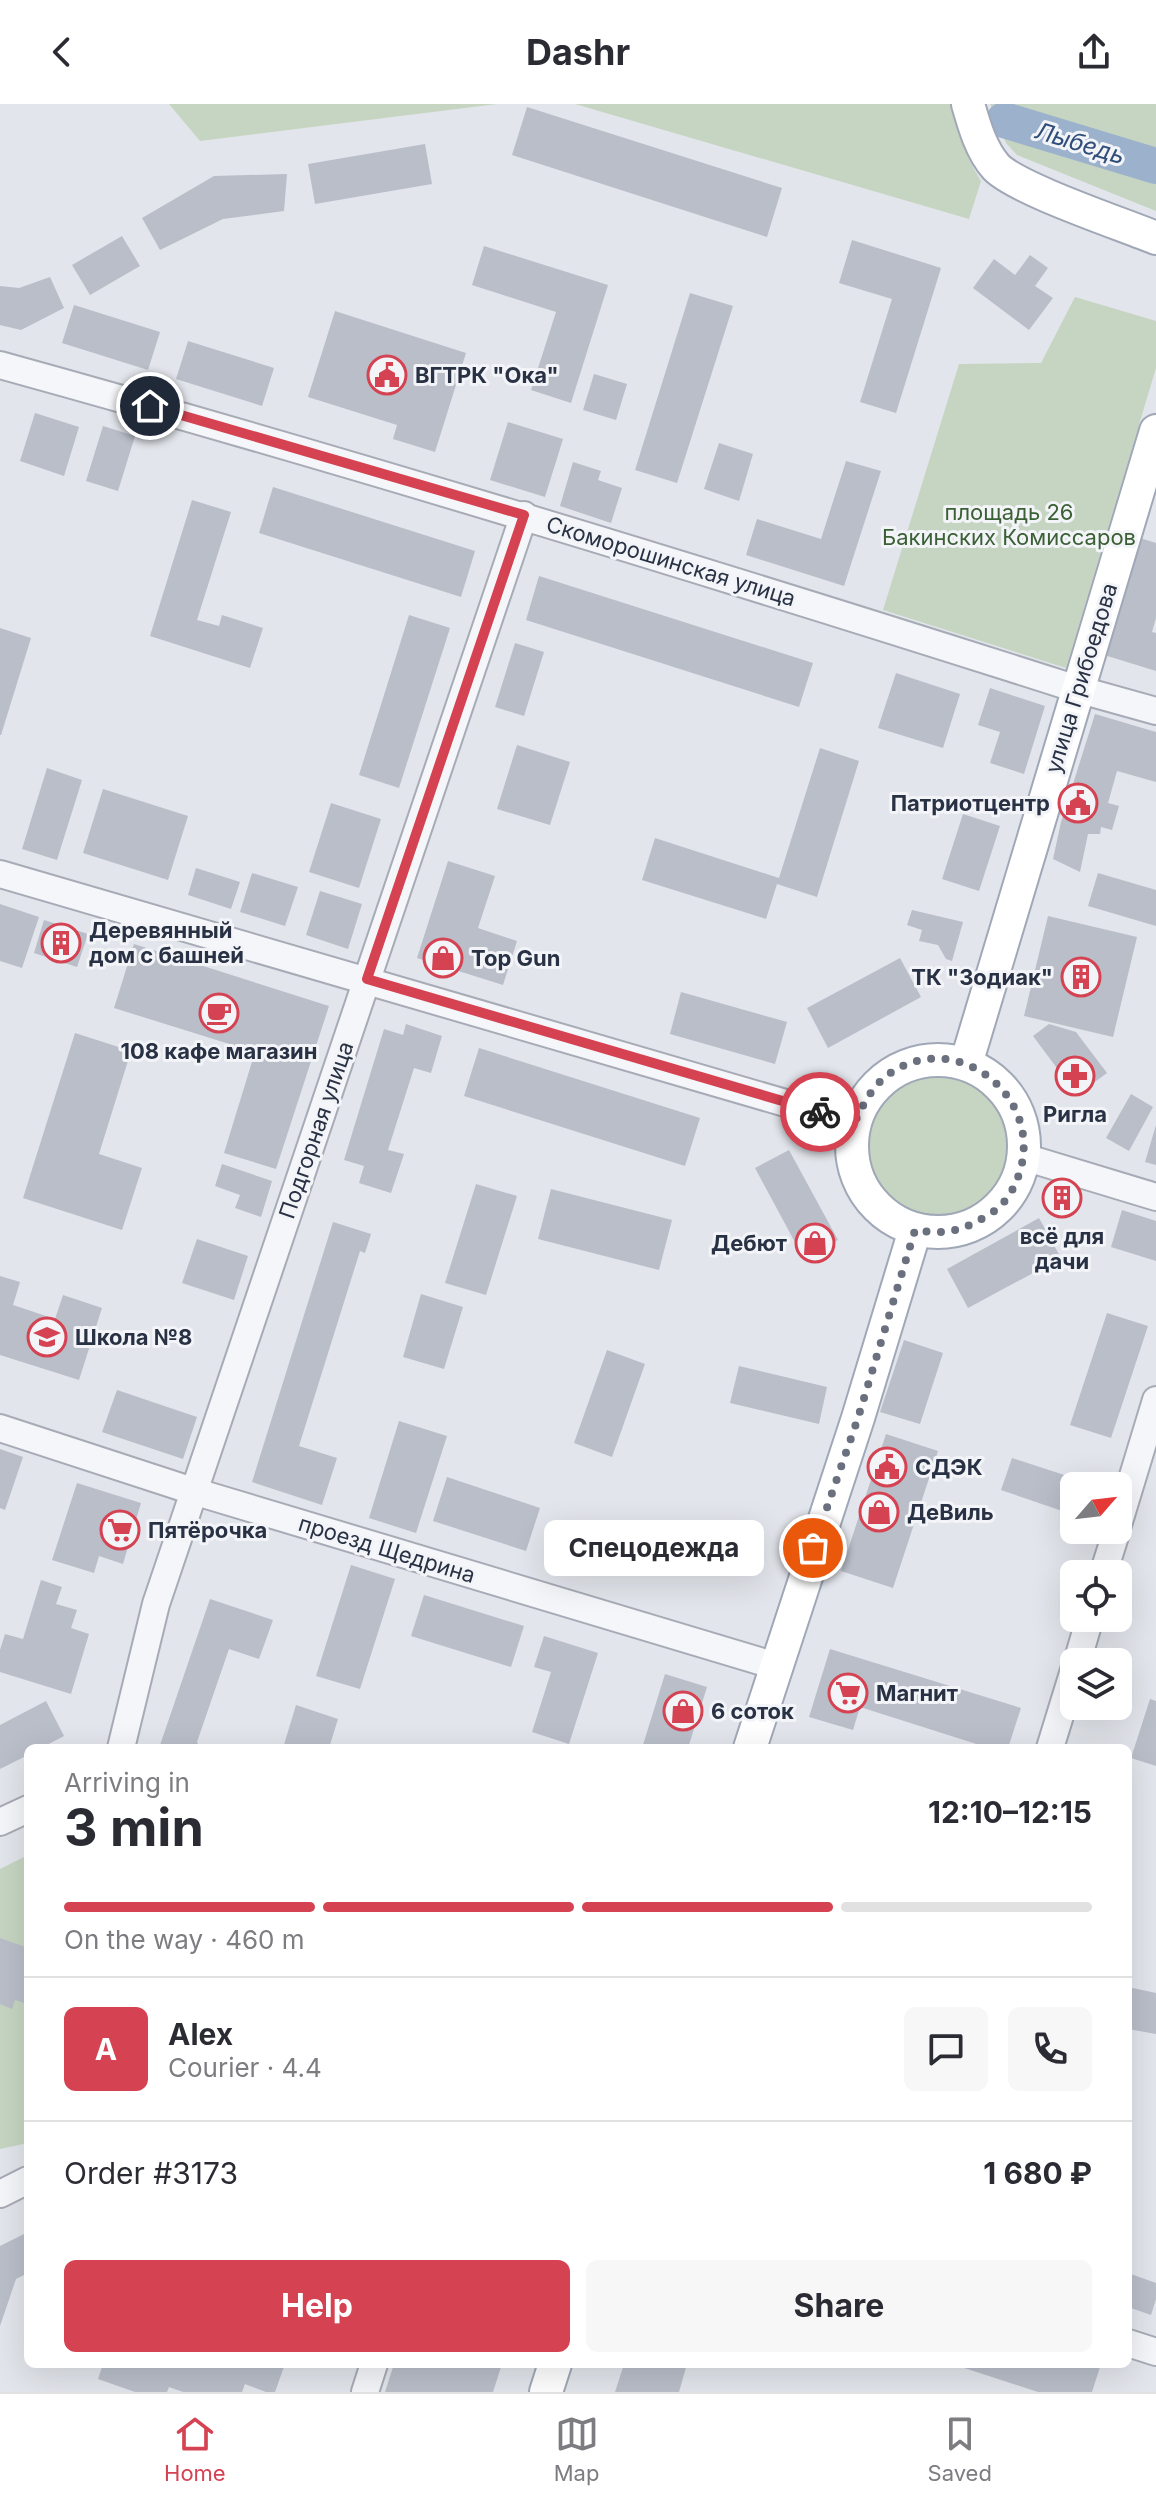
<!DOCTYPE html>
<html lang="en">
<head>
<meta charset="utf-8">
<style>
  body { margin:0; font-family:Inter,sans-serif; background:#f7f7f7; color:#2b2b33; height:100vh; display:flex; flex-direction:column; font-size:30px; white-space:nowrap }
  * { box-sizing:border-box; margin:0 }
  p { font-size:26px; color:#7c7c81 }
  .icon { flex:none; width:44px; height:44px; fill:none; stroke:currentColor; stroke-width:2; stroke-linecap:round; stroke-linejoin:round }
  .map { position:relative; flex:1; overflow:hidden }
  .panel { position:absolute; left:24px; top:1640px; width:1108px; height:624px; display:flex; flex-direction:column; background:#fff; border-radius:12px; box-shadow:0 8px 32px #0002 }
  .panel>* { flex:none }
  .needle { width:52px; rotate:62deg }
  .buttons { position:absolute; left:1060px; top:1368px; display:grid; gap:16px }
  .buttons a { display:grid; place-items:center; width:72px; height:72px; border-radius:12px; background:#fff; box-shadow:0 8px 32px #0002; font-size:40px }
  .pin { position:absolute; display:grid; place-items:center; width:68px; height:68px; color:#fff; margin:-34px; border:4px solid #fff; border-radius:50%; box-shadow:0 2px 8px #0007 }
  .courier { position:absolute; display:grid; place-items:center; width:80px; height:80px; margin:-40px; border:6px solid #d54252; border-radius:50%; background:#fff; color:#222; box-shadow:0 2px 10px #0007 }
  .bubble { position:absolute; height:56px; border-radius:12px; background:#fff; box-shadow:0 8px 32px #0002; font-size:26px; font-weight:700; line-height:56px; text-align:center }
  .summary em { font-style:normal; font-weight:700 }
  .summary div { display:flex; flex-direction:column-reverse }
  .summary { display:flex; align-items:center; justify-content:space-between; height:136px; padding:0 40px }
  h1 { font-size:52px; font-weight:700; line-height:60px }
  .bar { display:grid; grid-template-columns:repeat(4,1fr); gap:12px 8px; align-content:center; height:96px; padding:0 40px }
  .bar i { height:10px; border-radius:6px; background:#e1e1e2 }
  .bar .on { background:#d54252 }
  .bar p { grid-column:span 4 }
  .line { display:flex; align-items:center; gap:20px; padding:0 40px; border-top:2px solid #e1e1e2 }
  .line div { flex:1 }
  .round { display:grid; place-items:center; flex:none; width:84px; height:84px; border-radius:12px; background:#f7f7f7 }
  .cta { display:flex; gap:16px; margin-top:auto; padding:16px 40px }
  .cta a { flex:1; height:92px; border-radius:12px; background:#d54252; color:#fff; font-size:32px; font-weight:700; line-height:92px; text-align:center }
  .cta a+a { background:#f7f7f7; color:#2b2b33 }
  header { display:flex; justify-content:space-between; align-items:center; height:104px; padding:0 40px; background:#fff; font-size:36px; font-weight:700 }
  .dock { display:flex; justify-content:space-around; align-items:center; height:112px; border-top:2px solid #e1e1e2; background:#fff; font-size:22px; color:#7c7c81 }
  .dock a { display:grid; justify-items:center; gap:4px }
  .dock .on { color:#d54252 }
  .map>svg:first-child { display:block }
</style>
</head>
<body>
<header><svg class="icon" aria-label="back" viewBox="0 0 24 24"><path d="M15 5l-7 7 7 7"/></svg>Dashr<svg class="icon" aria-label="share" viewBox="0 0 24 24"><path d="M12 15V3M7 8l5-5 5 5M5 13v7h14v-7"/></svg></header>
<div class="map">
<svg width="1156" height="2288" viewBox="0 0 1156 2288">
  <rect width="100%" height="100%" fill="#e2e5eb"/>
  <g fill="#c6d5c2">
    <polygon points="169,0 497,0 200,37"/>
    <path d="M575 0H950C958 28 966 53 981 77L969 115Z"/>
    <polygon points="990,0 1156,0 1156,107 1017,51 1006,39"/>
    <polygon points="1075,193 1156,217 1156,264 1066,564 883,506 959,260 1041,259"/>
    <circle cx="938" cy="1042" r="76"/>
    <polygon points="28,1751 28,2039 0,2045 0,1765"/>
  </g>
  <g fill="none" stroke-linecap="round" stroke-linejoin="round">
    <polyline stroke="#9bb1cc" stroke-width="36" points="1004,16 1156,62"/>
  </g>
  <g fill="#b9bec9">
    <polygon points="527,3 782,84 767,133 512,51"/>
    <polygon points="425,40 432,80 315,100 308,60"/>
    <polygon points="287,70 284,107 223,115 160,146 142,114 214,72"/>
    <polygon points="122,132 140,162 90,191 72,161"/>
    <polygon points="852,136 941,164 896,309 860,298 892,195 839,179"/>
    <polygon points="484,142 608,181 571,299 531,286 556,208 472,181"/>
    <polygon points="1030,151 1048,164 1035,182 1053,194 1029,226 973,184 994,155 1015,171"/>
    <polygon points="50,173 64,204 21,226 0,221 0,182 19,184"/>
    <polygon points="690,189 733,202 677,379 635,366"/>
    <polygon points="74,201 160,228 148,266 62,239"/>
    <polygon points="335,207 466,249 435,348 393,335 397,321 308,293"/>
    <polygon points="188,237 274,264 262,302 176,275"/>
    <polygon points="594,270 627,280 616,316 583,306"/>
    <polygon points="35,309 79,323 64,372 20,357"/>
    <polygon points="508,318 563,335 545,393 490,376"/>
    <polygon points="103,322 135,332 118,387 86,377"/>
    <polygon points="719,339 753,350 739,397 704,385"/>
    <polygon points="846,357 881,367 844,482 746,451 757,415 821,435"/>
    <polygon points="573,358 601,367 598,376 622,384 611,419 560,402"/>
    <polygon points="273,383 475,447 461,493 259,429"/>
    <polygon points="192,396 231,408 197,516 219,522 222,511 263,524 250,564 150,532"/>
    <polygon points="1137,433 1156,439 1156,514 1152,528 1156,529 1156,567 1101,550"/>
    <polygon points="539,472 813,559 799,603 526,516"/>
    <polygon points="409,511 450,524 399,684 359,671"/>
    <polygon points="0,524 31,534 1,631 0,631"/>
    <polygon points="515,539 544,548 524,612 495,603"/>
    <polygon points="896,569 960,590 943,644 878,624"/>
    <polygon points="990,584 1045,602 1024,670 990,659 1000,628 978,621"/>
    <polygon points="1095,610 1156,628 1156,678 1117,667 1108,699 1119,702 1112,726 1101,723 1100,730 1088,730 1080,768 1053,755 1061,718"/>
    <polygon points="517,641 570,658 550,721 497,705"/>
    <polygon points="820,644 859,657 817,793 777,780 766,815 642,776 655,734 779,774"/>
    <polygon points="47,664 82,676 57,756 22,745"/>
    <polygon points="103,685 188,712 168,776 83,749"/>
    <polygon points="331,699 381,715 359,784 309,768"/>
    <polygon points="963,710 1000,722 979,787 942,775"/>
    <polygon points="448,757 495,772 478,824 517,837 503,881 417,854"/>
    <polygon points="196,764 240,778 231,805 188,791"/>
    <polygon points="252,769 298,783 285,822 240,808"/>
    <polygon points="1098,769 1156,786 1156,822 1088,802"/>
    <polygon points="320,787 362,800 348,845 306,831"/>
    <polygon points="0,800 39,813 22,864 0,857"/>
    <polygon points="912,806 963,818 952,857 946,855 938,841 919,837 922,826 907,821"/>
    <polygon points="1048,812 1137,833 1113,933 1024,912"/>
    <polygon points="44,816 88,830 77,863 34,849"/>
    <polygon points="134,840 329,902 276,1065 224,1049 255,948 114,904"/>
    <polygon points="900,854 921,893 828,944 807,904"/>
    <polygon points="681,888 787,918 775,960 670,930"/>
    <polygon points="406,920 442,932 431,969 414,964 388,1046 404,1050 391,1089 359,1079 364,1062 344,1056 384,925 403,931"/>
    <polygon points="1049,920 1076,928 1107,969 1077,991 1033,932"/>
    <polygon points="75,929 131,947 99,1050 142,1064 122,1126 23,1094"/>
    <polygon points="479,944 700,1014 685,1062 464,992"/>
    <polygon points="1131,990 1153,1003 1129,1047 1106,1034"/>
    <polygon points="1156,1021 1156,1061 1145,1058"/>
    <polygon points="789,1046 838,1136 804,1155 755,1064"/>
    <polygon points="222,1060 272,1077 261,1113 235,1104 240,1091 215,1082"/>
    <polygon points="476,1080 517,1092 486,1191 445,1179"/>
    <polygon points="1053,1081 1076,1091 1070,1107 1047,1098"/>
    <polygon points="551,1085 672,1116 659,1166 538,1135"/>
    <polygon points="1122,1106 1156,1117 1156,1157 1111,1143"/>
    <polygon points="1039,1114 1061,1154 968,1204 947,1165"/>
    <polygon points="333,1118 371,1130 365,1149 360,1147 299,1342 337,1354 322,1401 252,1378"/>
    <polygon points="197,1135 248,1152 234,1196 182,1179"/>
    <polygon points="0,1172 20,1178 13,1201 55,1215 63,1191 102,1204 79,1276 0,1251"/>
    <polygon points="421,1190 463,1203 444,1265 403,1253"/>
    <polygon points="1107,1209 1148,1222 1111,1334 1070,1321"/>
    <polygon points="904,1236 943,1249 920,1320 880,1308"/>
    <polygon points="607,1246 645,1260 612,1353 574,1339"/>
    <polygon points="739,1262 827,1283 819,1320 730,1299"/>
    <polygon points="117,1286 197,1313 183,1355 102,1328"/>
    <polygon points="399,1317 447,1332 416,1429 369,1414"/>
    <polygon points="886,1330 938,1347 893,1484 841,1467"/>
    <polygon points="0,1345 23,1353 5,1406 0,1404"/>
    <polygon points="1012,1354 1095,1381 1095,1382 1074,1382 1074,1411 1001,1386"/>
    <polygon points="447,1373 540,1404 526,1447 433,1417"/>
    <polygon points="77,1379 141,1399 123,1460 99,1452 94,1469 52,1456"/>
    <polygon points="351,1461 395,1475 360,1585 316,1572"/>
    <polygon points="41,1476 62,1483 56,1500 77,1506 71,1524 89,1530 71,1590 0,1568 0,1546 5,1530 23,1535"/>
    <polygon points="424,1491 524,1522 511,1563 411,1532"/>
    <polygon points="210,1495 273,1516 259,1555 229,1545 197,1638 200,1644 159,1644"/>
    <polygon points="544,1532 598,1549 569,1640 532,1628 551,1568 534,1563"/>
    <polygon points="830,1545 1021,1604 1008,1644 989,1644 860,1603 853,1626 809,1613"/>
    <polygon points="665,1570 707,1583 688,1644 642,1644"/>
    <polygon points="1150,1595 1156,1597 1156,1662 1131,1654"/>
    <polygon points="46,1597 64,1632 41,1644 28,1644 28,1651 0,1665 0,1621"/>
    <polygon points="296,1601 338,1615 329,1644 283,1644"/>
    <polygon points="0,1834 28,1844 28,1900 15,1896 12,1905 0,1900"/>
    <polygon points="1128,1883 1156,1889 1156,1930 1128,1925"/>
    <polygon points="28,2128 28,2169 16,2175 0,2222 0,2142"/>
    <polygon points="1128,2169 1156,2179 1156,2195 1151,2211 1128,2203"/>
    <polygon points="103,2260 285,2260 275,2288 266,2288 245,2280 242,2288 183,2288 169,2283 167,2288 135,2288 98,2275"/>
    <polygon points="394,2260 502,2260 493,2288 385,2288"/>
    <polygon points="624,2260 687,2260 679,2288 615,2288"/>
    <polygon points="952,2260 1091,2260 1100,2263 1092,2288 1038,2288"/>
  </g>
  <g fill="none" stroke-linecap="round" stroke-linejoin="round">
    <defs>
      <g id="minor">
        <path d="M0 261C362 361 720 471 1077 585L1156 607"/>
        <polyline points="0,770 854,1019"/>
        <polyline points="1024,1053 1156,1093"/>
        <polyline points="0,1324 193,1387 776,1562"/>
        <polyline points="1118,1421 1156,1296"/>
        <polyline points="1103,1470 1117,1426"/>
        <polyline points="1077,1558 1090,1514"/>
        <polyline points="121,1644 156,1500 524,411"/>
        <polyline points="1050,1644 1074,1566"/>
        <polyline points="0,1718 28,1705"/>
        <polyline points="0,2090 28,2076"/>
        <polyline points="1128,2239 1156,2248"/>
        <polyline points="365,2288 374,2260"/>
      </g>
      <g id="major">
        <path d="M968 0C974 21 981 46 996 63 1017 85 1122 120 1156 134"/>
        <circle cx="938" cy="1042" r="86"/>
        <polyline points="966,960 1156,327"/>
        <polyline points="750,1644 858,1314 915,1126"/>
        <polyline points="546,2288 555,2260"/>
      </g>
    </defs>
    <use href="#minor" stroke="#a7abb6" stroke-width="30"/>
    <use href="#major" stroke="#a0a8b7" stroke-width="36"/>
    <use href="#minor" stroke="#f5f6f9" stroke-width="26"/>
    <use href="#major" stroke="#fff" stroke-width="32"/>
  </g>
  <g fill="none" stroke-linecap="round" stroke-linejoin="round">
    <path stroke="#6a707e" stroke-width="8" stroke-dasharray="0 14.4" d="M813 1444 858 1314 915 1126C947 1131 962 1127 990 1110 1006 1100 1015 1084 1020 1067 1043 991 955 923 889 970 871 983 864 1000 854 1019L820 1008"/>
    <polyline stroke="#d54252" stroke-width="10" points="150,302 524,411 367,875 820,1008"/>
  </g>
  <defs>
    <symbol id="civic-ring" viewBox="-11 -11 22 22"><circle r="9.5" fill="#f2f4f8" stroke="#d54252" stroke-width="1.5"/><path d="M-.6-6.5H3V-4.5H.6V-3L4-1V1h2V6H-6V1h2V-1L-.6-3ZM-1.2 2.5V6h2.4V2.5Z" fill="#d54252"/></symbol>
    <symbol id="building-ring" viewBox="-11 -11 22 22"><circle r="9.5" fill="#f2f4f8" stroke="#d54252" stroke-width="1.5"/><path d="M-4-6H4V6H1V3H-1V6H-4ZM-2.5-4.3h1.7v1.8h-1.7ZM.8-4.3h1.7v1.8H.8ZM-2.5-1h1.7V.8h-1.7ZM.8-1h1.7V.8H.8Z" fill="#d54252"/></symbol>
    <symbol id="shop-ring" viewBox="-11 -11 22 22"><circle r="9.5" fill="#f2f4f8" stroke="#d54252" stroke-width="1.5"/><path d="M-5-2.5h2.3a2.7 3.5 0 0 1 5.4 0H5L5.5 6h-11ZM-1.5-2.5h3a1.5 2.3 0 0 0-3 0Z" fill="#d54252"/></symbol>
    <symbol id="cafe-ring" viewBox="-11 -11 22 22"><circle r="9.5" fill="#f2f4f8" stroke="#d54252" stroke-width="1.5"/><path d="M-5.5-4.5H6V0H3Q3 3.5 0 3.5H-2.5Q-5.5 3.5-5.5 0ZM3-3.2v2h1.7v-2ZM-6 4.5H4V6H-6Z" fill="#d54252"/></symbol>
    <symbol id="pharmacy-ring" viewBox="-11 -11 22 22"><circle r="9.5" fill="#f2f4f8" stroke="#d54252" stroke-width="1.5"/><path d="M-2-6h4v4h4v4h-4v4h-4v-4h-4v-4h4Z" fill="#d54252"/></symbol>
    <symbol id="school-ring" viewBox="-11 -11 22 22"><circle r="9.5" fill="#f2f4f8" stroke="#d54252" stroke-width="1.5"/><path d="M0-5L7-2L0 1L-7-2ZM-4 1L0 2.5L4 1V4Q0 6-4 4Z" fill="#d54252"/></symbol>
    <symbol id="supermarket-ring" viewBox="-11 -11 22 22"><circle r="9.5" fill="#f2f4f8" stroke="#d54252" stroke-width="1.5"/><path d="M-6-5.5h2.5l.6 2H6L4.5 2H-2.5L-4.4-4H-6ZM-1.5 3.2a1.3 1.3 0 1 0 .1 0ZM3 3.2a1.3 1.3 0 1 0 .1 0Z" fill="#d54252"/></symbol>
  </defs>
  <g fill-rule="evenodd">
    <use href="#civic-ring" x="365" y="249" width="44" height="44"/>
    <use href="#civic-ring" x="1056" y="677" width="44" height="44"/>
    <use href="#building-ring" x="39" y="817" width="44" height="44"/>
    <use href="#shop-ring" x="421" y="832" width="44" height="44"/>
    <use href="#building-ring" x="1059" y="851" width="44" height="44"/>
    <use href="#cafe-ring" x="197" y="887" width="44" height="44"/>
    <use href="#pharmacy-ring" x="1053" y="950" width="44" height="44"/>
    <use href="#building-ring" x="1040" y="1072" width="44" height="44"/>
    <use href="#shop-ring" x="793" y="1117" width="44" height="44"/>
    <use href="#school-ring" x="25" y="1211" width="44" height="44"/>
    <use href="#civic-ring" x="865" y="1341" width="44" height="44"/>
    <use href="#shop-ring" x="857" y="1386" width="44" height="44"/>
    <use href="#supermarket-ring" x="98" y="1404" width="44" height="44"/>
    <use href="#supermarket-ring" x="826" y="1567" width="44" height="44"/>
    <use href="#shop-ring" x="661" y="1585" width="44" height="44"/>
  </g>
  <g text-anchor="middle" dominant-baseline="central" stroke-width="6" stroke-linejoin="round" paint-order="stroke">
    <g font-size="22" font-weight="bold" fill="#293144" stroke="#f2f4f8" text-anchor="start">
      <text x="415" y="271">ВГТРК "Ока"</text>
      <text x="1050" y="699" text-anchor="end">Патриотцентр</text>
      <text x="89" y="826">Деревянный<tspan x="89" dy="25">дом с башней</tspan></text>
      <text x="471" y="854">Top Gun</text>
      <text x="1053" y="873" text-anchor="end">ТК "Зодиак"</text>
      <text x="219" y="947" text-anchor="middle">108 кафе магазин</text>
      <text x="1075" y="1010" text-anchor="middle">Ригла</text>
      <text x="1062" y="1132" text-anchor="middle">всё для<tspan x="1062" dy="25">дачи</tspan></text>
      <text x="787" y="1139" text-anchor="end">Дебют</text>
      <text x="75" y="1233">Школа №8</text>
      <text x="915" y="1363">СДЭК</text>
      <text x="907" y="1408">ДеВиль</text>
      <text x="148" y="1426">Пятёрочка</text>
      <text x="876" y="1589">Магнит</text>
      <text x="711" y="1607">6 соток</text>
    </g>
    <g font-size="22" fill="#3c6035" stroke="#f2f4f8">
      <text x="1009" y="408">площадь 26<tspan x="1009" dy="25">Бакинских Комиссаров</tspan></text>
    </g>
    <g font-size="22" fill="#293144" stroke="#f2f4f8">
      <text transform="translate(671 457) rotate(17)">Скоморошинская улица</text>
      <text transform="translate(1081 574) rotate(-73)">улица Грибоедова</text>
      <text transform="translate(316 1026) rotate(-71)">Подгорная улица</text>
      <text transform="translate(387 1445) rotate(17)">проезд Щедрина</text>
    </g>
    <g font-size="24" font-style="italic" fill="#314e7a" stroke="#f2f4f8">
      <text transform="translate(1080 39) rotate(17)">Лыбедь</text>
    </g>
  </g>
</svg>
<div class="buttons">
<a><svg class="needle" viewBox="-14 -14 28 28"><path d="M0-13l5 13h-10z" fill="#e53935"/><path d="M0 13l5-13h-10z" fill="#7c7c81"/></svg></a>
<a><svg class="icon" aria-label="locate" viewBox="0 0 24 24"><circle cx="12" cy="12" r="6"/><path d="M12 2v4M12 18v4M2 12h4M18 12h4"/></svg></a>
<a><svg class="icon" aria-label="layers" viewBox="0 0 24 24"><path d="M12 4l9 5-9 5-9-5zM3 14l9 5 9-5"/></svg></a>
</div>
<div class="pin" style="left:813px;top:1444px;background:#ea580c"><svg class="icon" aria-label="bag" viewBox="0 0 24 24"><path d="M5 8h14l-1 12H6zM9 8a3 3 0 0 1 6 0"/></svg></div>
<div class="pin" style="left:150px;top:302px;background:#1f2937"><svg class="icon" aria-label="home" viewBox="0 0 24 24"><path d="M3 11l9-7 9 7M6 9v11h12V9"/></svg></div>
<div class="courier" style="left:820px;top:1008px"><svg class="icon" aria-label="bike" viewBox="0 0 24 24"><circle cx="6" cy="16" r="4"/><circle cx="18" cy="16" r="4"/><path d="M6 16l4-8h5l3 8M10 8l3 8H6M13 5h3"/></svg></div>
<div class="bubble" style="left:544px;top:1416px;width:220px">Спецодежда</div>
<section class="panel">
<div class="summary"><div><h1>3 min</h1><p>Arriving in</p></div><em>12:10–12:15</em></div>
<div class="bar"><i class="on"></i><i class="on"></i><i class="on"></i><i></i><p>On the way · 460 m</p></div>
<div class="line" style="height:144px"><b class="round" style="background:#d54252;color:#fff">A</b><div><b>Alex</b><p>Courier · 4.4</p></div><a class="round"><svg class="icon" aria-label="chat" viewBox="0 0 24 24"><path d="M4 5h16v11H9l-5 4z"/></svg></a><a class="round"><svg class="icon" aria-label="phone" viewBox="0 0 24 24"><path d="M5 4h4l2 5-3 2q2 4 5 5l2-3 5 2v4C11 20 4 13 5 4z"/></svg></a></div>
<div class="line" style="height:104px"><div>Order #3173</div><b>1 680 ₽</b></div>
<div class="cta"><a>Help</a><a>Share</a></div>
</section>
</div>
<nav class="dock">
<a class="on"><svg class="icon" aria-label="home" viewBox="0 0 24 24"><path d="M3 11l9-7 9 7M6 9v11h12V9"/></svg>Home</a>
<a><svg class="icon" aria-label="map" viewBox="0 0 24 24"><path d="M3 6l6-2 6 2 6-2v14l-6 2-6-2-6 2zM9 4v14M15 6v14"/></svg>Map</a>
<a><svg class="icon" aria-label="saved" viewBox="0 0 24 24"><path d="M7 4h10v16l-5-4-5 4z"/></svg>Saved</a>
</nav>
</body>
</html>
